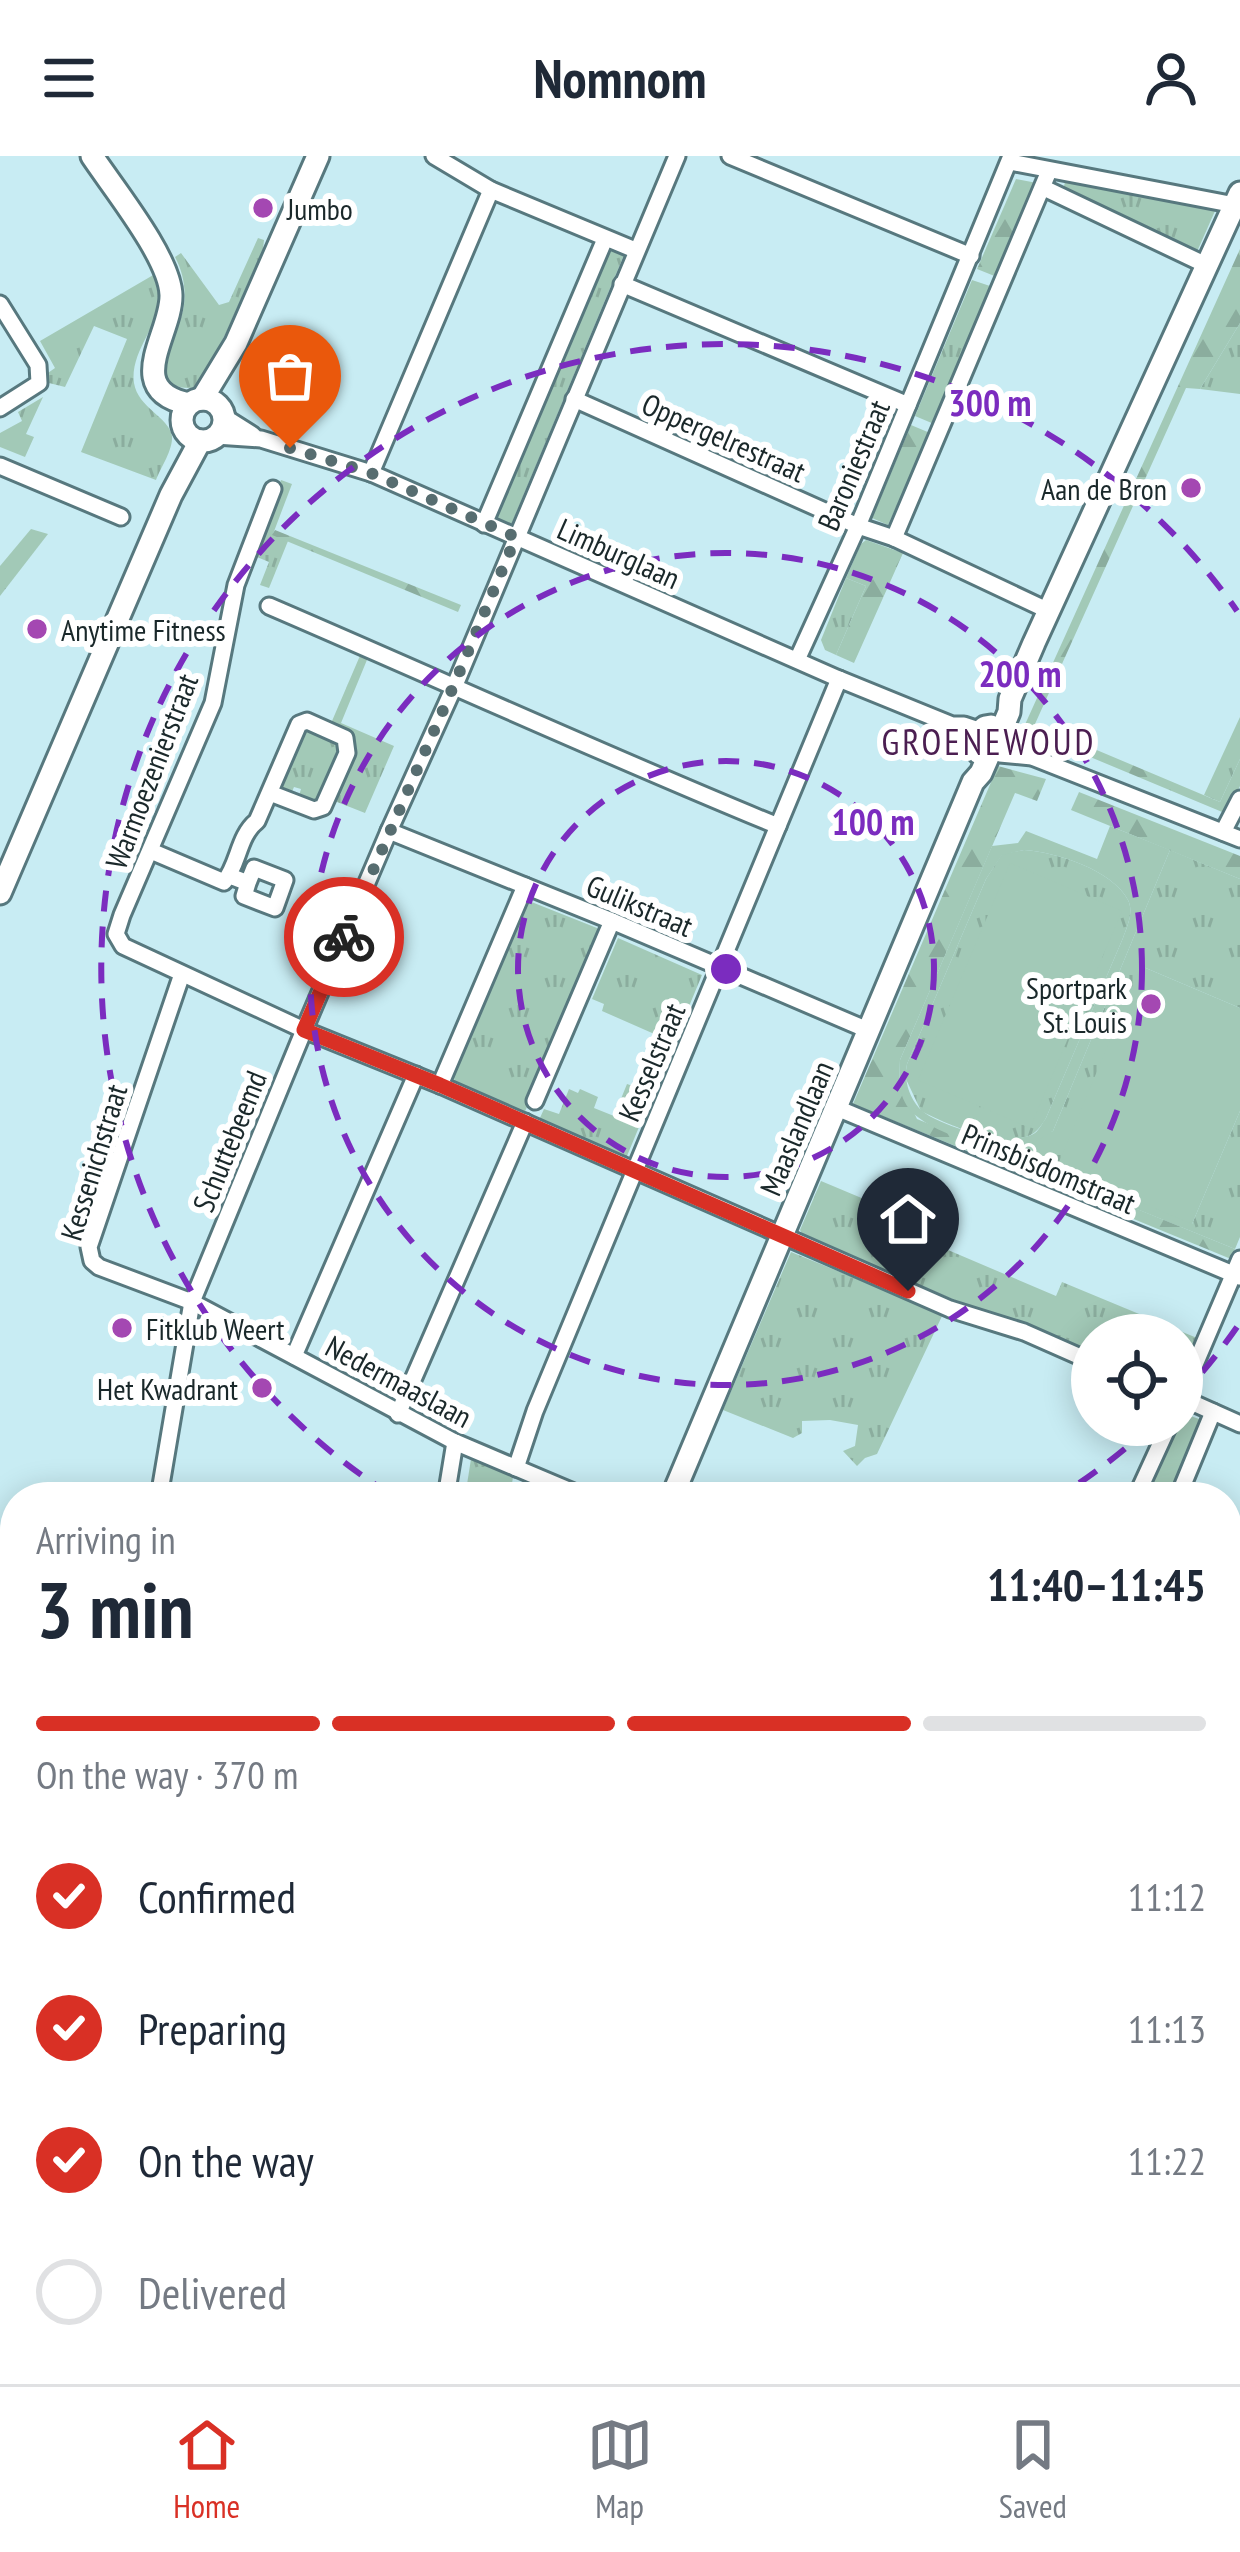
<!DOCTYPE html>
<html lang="en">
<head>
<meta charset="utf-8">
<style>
  body { margin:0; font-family:"PT Sans Narrow",sans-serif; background:#f2f2f3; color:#1f2937; height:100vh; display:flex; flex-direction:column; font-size:45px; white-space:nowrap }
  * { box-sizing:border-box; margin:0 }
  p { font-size:39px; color:#747a83 }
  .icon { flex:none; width:66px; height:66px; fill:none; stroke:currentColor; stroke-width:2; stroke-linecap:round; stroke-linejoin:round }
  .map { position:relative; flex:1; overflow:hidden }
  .panel { position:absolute; left:0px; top:1326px; width:1242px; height:903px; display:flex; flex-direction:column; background:#fff; border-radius:48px 48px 0 0; box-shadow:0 6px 30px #0003 }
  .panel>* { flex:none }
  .fabs { position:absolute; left:1071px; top:1158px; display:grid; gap:24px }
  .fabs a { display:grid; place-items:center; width:132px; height:132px; border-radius:50%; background:#fff; box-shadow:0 6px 30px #0003; font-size:60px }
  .pin { position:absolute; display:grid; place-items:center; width:102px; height:102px; color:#fff; margin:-123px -51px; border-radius:50% 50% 50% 0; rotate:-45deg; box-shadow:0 0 12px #0007 }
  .pin .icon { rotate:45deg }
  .courier { position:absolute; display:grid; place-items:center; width:120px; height:120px; margin:-60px; border:9px solid #d93025; border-radius:50%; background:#fff; color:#222; box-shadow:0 3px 15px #0007 }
  .head em { font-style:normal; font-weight:600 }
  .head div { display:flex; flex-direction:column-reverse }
  .head { display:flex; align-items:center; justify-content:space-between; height:204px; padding:0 36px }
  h1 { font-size:78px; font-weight:600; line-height:90px }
  .bar { display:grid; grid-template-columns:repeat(4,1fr); gap:18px 12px; align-content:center; height:144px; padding:0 36px }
  .bar i { height:15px; border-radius:9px; background:#e0e1e3 }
  .bar .active { background:#d93025 }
  .bar p { grid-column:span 4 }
  ol { padding:0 36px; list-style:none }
  li { display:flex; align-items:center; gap:36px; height:132px }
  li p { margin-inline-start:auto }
  li .icon { padding:12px; border-radius:50%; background:#d93025; color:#fff; stroke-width:4 }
  li:last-child { color:#747a83 }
  li i { width:66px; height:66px; border:6px solid #e0e1e3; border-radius:50% }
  header { display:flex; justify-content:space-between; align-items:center; height:156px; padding:0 36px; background:#fff; font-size:54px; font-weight:600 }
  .dock { display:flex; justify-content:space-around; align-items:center; height:168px; border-top:3px solid #e0e1e3; background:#fff; font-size:33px; color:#747a83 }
  .dock a { display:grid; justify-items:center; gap:6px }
  .dock .active { color:#d93025 }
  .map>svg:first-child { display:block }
</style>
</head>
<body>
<header><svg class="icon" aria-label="menu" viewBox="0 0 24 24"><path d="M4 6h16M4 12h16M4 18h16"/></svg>Nomnom<svg class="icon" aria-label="person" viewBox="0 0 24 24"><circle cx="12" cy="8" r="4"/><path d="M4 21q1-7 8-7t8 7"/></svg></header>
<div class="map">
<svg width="1240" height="2228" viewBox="0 0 1240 2228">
  <defs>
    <pattern id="grass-tufts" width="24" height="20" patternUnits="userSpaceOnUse" patternTransform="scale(3)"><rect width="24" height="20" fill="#a2c9b7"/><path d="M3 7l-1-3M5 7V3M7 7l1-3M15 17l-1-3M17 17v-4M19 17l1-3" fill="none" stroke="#8bad9e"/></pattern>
    <pattern id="forest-firs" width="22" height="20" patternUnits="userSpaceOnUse" patternTransform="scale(3)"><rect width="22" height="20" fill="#a2c9b7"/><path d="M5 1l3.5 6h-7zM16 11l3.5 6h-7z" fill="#8bad9e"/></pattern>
  </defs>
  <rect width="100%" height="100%" fill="#c8ecf3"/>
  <g fill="url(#grass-tufts)">
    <polygon points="1069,24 1207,51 1215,55 1196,98 1063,34 1065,26"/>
    <path d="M258 82 264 84 263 93 226 177 197 232C135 235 180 180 184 149 186 132 183 116 175 101L181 97 219 149 229 146Z"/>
    <polygon points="606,92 624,99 509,374 491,366"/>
    <path d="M155 118C156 127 159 138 159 146 156 174 130 197 134 227 138 252 169 261 172 280 173 294 161 311 156 324L81 296 127 183 94 170 65 231 49 227 45 219 55 212 40 185Z"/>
    <polygon points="972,124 993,131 934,268 915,260"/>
    <polygon points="1240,167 1240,238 1200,233"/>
    <polygon points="43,241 26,278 34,281 25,301 0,291 0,277 22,265 18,256"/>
    <polygon points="281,324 292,328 273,378 288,385 269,432 260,429 269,406 252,399"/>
    <polygon points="31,373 48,378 0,440 0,410"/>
    <polygon points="846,422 866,430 836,499 825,494 821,484"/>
    <polygon points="362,495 369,499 341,567 394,590 365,657 332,644 352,598 329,572"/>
    <polygon points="1240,561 1240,603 1220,646 1204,639"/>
    <polygon points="309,569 341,584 343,597 315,650 298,643 301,633 294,631 290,640 282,637 277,629 300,573"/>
    <path d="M1024 694C1056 696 1112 714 1128 744 1134 756 1127 771 1123 782L1046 962C1043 967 1039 973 1034 977 1007 995 946 968 921 955L905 921 907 908 986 723 1002 698Z"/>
    <polygon points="1170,694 1240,723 1240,852 1141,810 1192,1068 1240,955 1240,1081 1235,1093 972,986 998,993 1053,975"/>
    <polygon points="529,745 597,772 599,780 524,958 456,930 453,918"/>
    <polygon points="618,782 702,819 627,1000 618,999 539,964 544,953 559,958 569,933 578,937 580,933 598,941 594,952 614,960 627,928 639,932 647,913 655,915 668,884 602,855 604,848 592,843"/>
    <polygon points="821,1025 952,1080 948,1094 1056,1140 1062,1126 1197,1182 1182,1216 1182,1179 1092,1179 1092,1202 803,1080 800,1074"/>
    <polygon points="791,1096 943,1158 877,1298 865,1302 857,1310 843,1295 855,1290 858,1269 830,1264 802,1265 802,1277 793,1282 723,1254"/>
    <polygon points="1182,1257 1202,1264 1172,1341 1145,1341 1176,1269 1182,1269"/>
    <polygon points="471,1303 513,1321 510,1341 465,1341"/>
    <polygon points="150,2214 253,2214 223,2228 156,2228"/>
  </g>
  <g fill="url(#forest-firs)">
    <polygon points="1016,23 1037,27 997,121 977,113"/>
    <polygon points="1240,93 1240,167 1200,233 1186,232 1035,568 1220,646 1240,603 1240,630 1227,658 1023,573"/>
    <polygon points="911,269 930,277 888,369 872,362"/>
    <polygon points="275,374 461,449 458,456 272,379"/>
    <polygon points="866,384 903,397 854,507 836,499 866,430 846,422 861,388"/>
    <polygon points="998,610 1046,623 1037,645 1015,637 900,904 899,926 917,963 1235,1093 1231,1103 853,948"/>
    <polygon points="1079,636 1240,700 1240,723 1071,654"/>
  </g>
  <g fill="#a2c9b7" fill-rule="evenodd">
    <path d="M1110 670 1170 694 1053 975C1042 981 1031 990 1019 992 991 996 922 974 907 950 898 936 899 921 900 904L992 690 1018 687 1026 675 1097 703ZM1024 694C1056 696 1112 714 1128 744 1134 756 1127 771 1123 782L1046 962C1043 966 1039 974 1035 977 1013 992 935 970 919 952 908 939 904 923 907 908L986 723 1002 699Z"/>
    <polygon points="1010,707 1122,755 1030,972 918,924"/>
    <polygon points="1141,810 1240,852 1240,955 1192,1068 1057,1011"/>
    <polygon points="15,1740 15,1859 0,1838 0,1763"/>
  </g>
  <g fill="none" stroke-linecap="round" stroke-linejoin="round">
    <defs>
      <g id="street">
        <polyline points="434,0 491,34 635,94"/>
        <polyline points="730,0 971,100"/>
        <polyline points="1010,6 1235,49"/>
        <polyline points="1044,32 1206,109"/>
        <polyline points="622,128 908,249"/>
        <polyline points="0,148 38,209 39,227 0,252"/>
        <polyline points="574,243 858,370 894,382 1049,455"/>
        <polyline points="223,260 253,279"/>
        <polyline points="216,280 261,283 371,317 839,523 952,569 964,569 979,574"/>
        <polyline points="0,310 121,361"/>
        <polyline points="371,317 491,34"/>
        <polyline points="273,333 236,429 213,547 122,759 116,778 123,790 304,874 440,929 950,1153 1024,1176 1092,1206"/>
        <polyline points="484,368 605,83"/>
        <polyline points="894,382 1049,15"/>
        <path d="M269 450C439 523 607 600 778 670"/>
        <polyline points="797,504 858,370 1011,0"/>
        <polyline points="1005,583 1018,589 1032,601"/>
        <polyline points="1000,598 1032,601 1240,683"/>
        <polyline points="389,675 612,765 870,875"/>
        <polyline points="1223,676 1240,643"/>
        <path d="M151 695 224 726C239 708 238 680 257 665L299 568 307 565 345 582 347 597 323 651 314 654 270 637"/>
        <polyline points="230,720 248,727 244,740 275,752 285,724 254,712 248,727"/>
        <polyline points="182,818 89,1091 92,1105 99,1111 192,1146 455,1286 585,1341"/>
        <polyline points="440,929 525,730"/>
        <polyline points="535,945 612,765"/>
        <polyline points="837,952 1240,1121"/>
        <polyline points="294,1200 416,919"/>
        <polyline points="1182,1239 1240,1103"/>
        <polyline points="1182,1242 1240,1268"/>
        <polyline points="398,1258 525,966"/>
        <polyline points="516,1312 535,1255 839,523"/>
        <polyline points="159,1341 192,1146 304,874 389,675 455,529 677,0"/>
        <polyline points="446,1341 455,1286"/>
        <polyline points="1136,1341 1169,1269"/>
        <polyline points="1178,1341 1213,1256"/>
        <polyline points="1227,1516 1240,1518"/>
        <polyline points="1227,1639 1240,1641"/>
        <polyline points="1227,1758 1240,1760"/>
        <polyline points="1227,1958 1240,1953"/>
        <polyline points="0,2079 15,2082"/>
        <polyline points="1227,2079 1240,2104"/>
        <polyline points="131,2214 137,2228"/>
        <polyline points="525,2214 527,2228"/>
        <polyline points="696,2214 701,2228"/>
        <polyline points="869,2214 876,2228"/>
        <polyline points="1014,2214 1021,2228"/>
        <polyline points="1156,2214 1163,2228"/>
        <polyline points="41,2228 61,2214"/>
        <polyline points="237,2228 268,2214"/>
      </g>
      <g id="secondary">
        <path d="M92 0C114 33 170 102 171 139 172 178 121 234 189 248"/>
        <circle cx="203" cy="264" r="21"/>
        <polyline points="202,243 236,187 318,0"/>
        <polyline points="1001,575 1009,556 1010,543 1034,487 1240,37"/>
        <polyline points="979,597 975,589 976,579 985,571 991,570"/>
        <polyline points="0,737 171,339 200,285"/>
        <polyline points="672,1341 973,626 981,617 988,601"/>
      </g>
      <g id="primary">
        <polyline points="0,1591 15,1594"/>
        <polyline points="0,1612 15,1615"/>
        <polyline points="1227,1818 1240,1820"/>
      </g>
    </defs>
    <use href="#street" stroke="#57787e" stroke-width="21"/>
    <use href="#secondary" stroke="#57787e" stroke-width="27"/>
    <use href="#primary" stroke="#57787e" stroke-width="30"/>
    <use href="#street" stroke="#fff" stroke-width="15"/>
    <use href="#secondary" stroke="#fff" stroke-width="21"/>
    <use href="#primary" stroke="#fff" stroke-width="24"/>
  </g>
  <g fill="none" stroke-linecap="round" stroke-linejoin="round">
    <polyline stroke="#576d70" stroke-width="12" stroke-dasharray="0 21.6" points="290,292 371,317 516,381 454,529 344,781"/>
    <polyline stroke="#d93025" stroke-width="15" points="344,781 304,874 440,929 908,1135"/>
  </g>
  <g fill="none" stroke="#7b2cbf" stroke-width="6" stroke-dasharray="21 15">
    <circle cx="726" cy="813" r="208"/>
    <circle cx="726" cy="813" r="416"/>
    <path d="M1237 1171A624 624 0 0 1 1182 1239M1152 1269A624 624 0 0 1 1061 1339M391 1339A624 624 0 1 1 1237 455"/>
  </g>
  <g fill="#a448b2" stroke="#fff" stroke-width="4.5">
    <circle cx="263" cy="52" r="12"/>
    <circle cx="1191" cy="332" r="12"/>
    <circle cx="37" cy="473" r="12"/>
    <circle cx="1151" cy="848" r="12"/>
    <circle cx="122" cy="1172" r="12"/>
    <circle cx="262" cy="1232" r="12"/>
  </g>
  <g text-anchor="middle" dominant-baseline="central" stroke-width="12" stroke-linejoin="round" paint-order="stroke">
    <g font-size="30" fill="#1a282a" stroke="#fff" text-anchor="start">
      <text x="287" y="52">Jumbo</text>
      <text x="1167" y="332" text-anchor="end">Aan de Bron</text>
      <text x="61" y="473">Anytime Fitness</text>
      <text x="1127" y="831" text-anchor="end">Sportpark<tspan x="1127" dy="34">St. Louis</tspan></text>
      <text x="146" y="1172">Fitklub Weert</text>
      <text x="238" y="1232" text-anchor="end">Het Kwadrant</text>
    </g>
    <g font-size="30" fill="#1a282a" stroke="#fff">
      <text transform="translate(724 281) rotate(24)">Oppergelrestraat</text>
      <text transform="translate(853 309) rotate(-67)">Baroniestraat</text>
      <text transform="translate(619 397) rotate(24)">Limburglaan</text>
      <text transform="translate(151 615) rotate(-69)">Warmoezenierstraat</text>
      <text transform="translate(640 749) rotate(23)">Gulikstraat</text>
      <text transform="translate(651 906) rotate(-67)">Kesselstraat</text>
      <text transform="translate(796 972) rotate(-67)">Maaslandlaan</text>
      <text transform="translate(229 985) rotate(-68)">Schuttebeemd</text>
      <text transform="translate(93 1006) rotate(-73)">Kessenichstraat</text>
      <text transform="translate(1049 1012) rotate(23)">Prinsbisdomstraat</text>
      <text transform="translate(399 1225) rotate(28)">Nedermaaslaan</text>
    </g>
    <g font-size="36" letter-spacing="3" fill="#4b1e51" stroke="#fff">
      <text x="989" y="585">GROENEWOUD</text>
    </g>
  </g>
  <circle cx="726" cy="813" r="18" fill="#7b2cbf" stroke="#fff" stroke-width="6"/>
  <g font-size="36" text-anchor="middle" font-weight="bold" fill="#7b2cbf" stroke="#fff" stroke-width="12" stroke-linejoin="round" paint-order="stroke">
    <text x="990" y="260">300 m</text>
    <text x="1020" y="531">200 m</text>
    <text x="873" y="679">100 m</text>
  </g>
</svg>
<div class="fabs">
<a><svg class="icon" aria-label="locate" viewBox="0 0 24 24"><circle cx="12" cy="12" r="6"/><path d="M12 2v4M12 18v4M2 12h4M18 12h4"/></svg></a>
</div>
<div class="pin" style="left:290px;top:292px;background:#ea580c"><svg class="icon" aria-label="bag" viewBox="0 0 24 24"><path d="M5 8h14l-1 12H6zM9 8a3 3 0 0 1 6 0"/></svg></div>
<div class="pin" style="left:908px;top:1135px;background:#1f2937"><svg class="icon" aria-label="home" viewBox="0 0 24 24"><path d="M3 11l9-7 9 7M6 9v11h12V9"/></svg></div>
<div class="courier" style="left:344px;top:781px"><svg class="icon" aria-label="bike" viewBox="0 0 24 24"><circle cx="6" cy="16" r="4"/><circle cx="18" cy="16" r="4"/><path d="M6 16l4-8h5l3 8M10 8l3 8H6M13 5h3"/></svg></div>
<section class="panel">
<div class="head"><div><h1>3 min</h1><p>Arriving in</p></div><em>11:40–11:45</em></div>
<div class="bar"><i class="active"></i><i class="active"></i><i class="active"></i><i></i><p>On the way · 370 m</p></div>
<ol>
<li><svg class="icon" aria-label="check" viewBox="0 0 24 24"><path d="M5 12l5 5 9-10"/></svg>Confirmed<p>11:12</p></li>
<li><svg class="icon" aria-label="check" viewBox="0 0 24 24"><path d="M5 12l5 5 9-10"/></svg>Preparing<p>11:13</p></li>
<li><svg class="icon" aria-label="check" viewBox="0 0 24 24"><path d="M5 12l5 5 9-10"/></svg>On the way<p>11:22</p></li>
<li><i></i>Delivered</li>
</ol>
</section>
</div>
<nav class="dock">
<a class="active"><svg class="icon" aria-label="home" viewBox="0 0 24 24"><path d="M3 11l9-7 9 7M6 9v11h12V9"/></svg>Home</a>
<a><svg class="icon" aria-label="map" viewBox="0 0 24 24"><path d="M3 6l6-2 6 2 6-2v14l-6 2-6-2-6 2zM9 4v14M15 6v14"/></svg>Map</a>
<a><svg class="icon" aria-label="saved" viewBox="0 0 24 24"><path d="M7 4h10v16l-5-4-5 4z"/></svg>Saved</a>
</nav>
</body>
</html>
